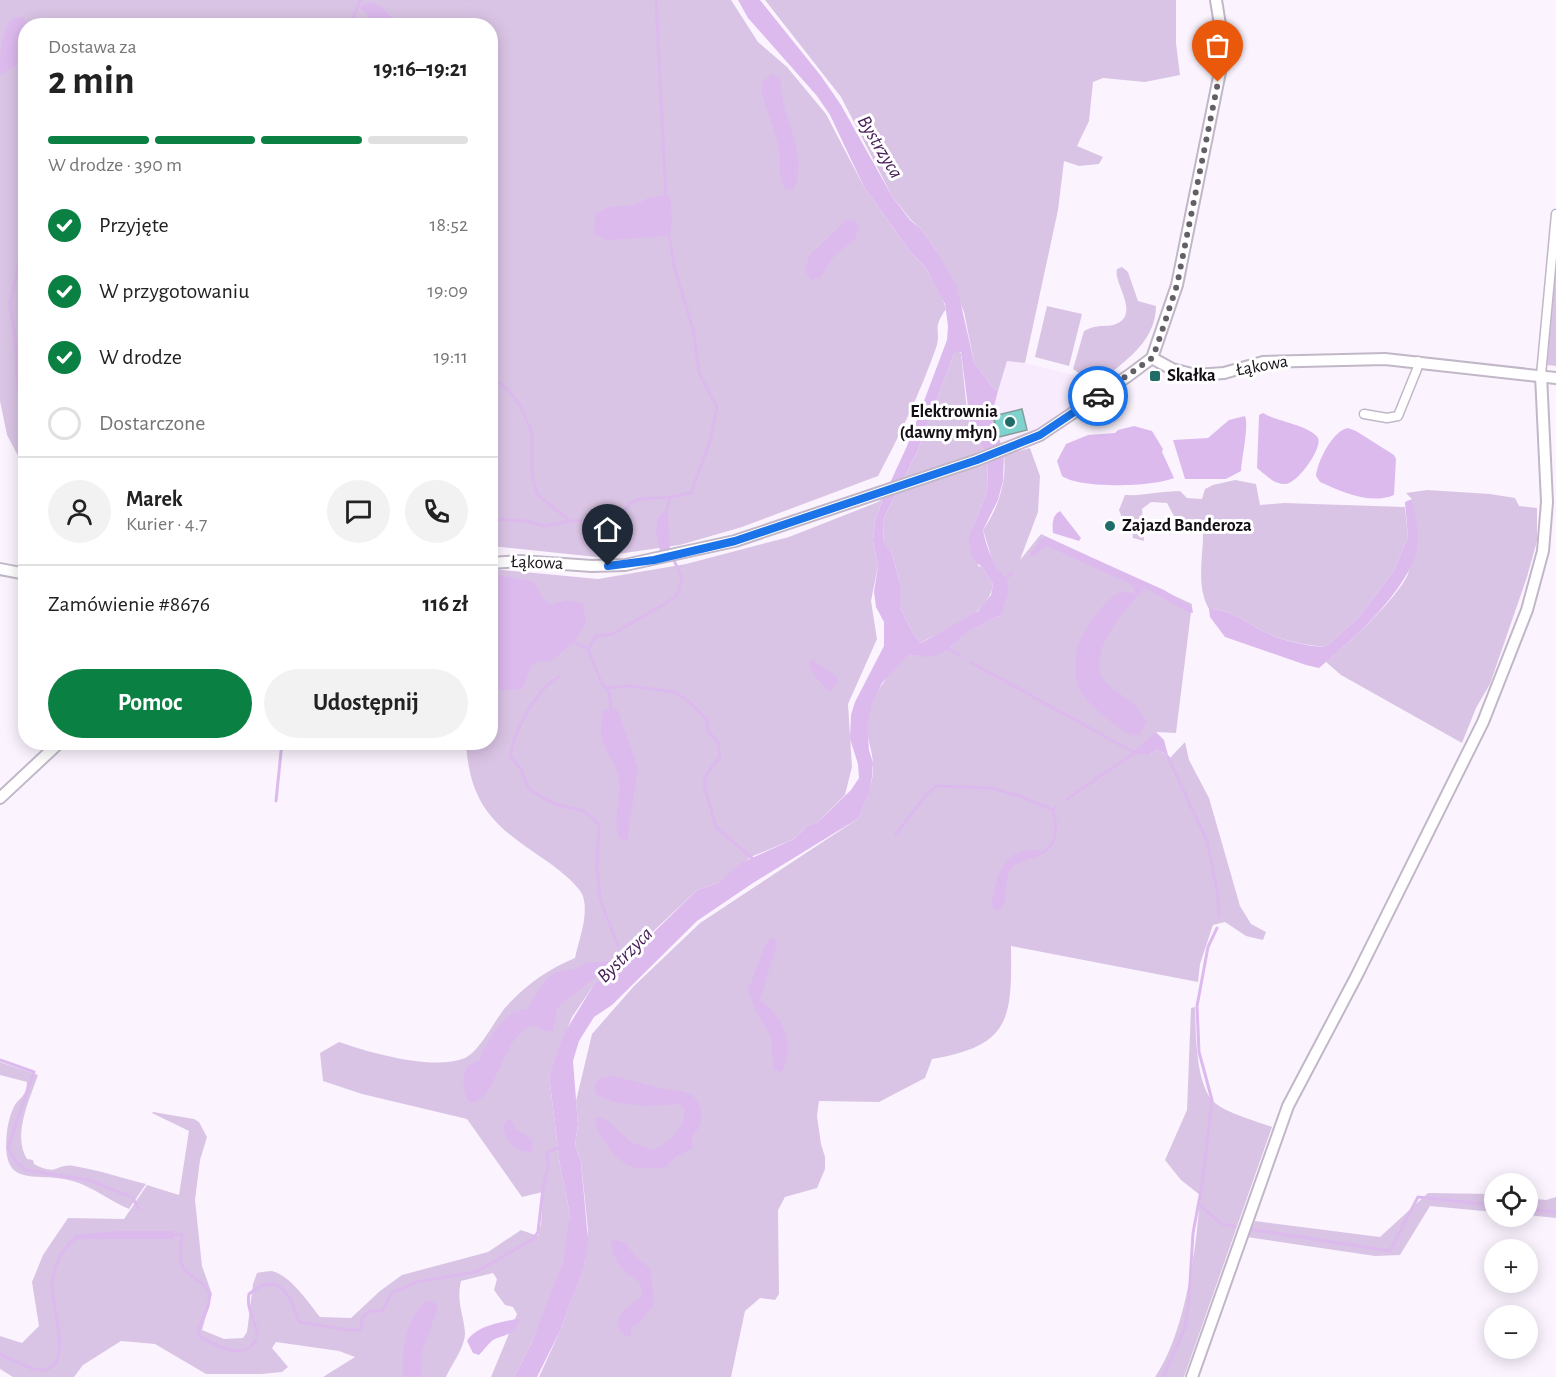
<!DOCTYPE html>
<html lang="pl">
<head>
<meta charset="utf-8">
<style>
  body { margin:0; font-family:"Alegreya Sans",sans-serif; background:#f2f2f2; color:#222; height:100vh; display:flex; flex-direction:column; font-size:22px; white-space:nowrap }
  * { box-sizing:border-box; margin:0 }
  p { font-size:20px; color:#767676 }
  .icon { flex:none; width:33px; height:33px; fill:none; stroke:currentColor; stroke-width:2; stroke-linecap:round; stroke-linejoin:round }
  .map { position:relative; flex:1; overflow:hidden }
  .sheet { position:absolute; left:18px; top:18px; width:480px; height:732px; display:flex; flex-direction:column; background:#fff; border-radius:24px; box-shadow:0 3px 15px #0003 }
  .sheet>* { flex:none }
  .buttons { position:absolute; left:1484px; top:1173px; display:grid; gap:12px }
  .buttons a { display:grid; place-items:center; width:54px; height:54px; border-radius:50%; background:#fff; box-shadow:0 3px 15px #0003; font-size:30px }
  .pin { position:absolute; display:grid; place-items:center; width:51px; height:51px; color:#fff; margin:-62px -26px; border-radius:50% 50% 50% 0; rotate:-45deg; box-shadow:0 0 6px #0007 }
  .pin .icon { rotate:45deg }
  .courier { position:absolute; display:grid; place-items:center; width:60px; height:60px; margin:-30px; border:4px solid #1a73e8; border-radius:50%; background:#fff; color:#222; box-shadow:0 2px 8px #0007 }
  .overview em { font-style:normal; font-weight:600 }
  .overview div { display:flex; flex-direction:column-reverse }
  .overview { display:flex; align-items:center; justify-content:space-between; height:102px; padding:0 30px }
  h1 { font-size:39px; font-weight:600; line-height:45px }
  .bar { display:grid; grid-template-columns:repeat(4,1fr); gap:9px 6px; align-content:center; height:72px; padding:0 30px }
  .bar i { height:8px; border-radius:4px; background:#e0e0e0 }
  .bar .selected { background:#0b8043 }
  .bar p { grid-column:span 4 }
  .line { display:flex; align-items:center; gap:15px; padding:0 30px; border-top:2px solid #e0e0e0 }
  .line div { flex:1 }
  .round { display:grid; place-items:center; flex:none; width:63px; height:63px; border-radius:32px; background:#f2f2f2 }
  ol { padding:0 30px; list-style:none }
  li { display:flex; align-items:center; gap:18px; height:66px }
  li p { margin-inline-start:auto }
  li .icon { padding:6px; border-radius:50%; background:#0b8043; color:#fff; stroke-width:4 }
  li:last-child { color:#767676 }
  li i { width:33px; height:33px; border:3px solid #e0e0e0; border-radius:50% }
  .primary-button { display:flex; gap:12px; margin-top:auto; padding:12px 30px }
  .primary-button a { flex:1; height:69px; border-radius:36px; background:#0b8043; color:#fff; font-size:24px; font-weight:600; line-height:69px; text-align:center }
  .primary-button a+a { background:#f2f2f2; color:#222 }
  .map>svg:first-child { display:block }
</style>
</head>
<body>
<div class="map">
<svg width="1556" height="1377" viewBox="0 0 1556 1377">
  <rect width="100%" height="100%" fill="#fbf4ff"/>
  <polygon fill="#f8ebfe" points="1007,360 1025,363 1105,383 1034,431 975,455 995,402"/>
  <g fill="#dac4e5">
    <path d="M0 0H731L758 42 787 67 826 114 864 187 911 253 926 268 942 297 946 309C931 330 942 330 936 348 920 393 900 435 878 476L742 527 680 545 597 557 491 546 490 26H26L25 469 7 435 0 401Z"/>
    <polygon points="765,0 1176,0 1176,43 1180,75 1145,82 1103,78 1093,82 1089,121 1077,146 1103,157 1099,164 1079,166 1064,161 1058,210 1025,363 1007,361 998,391 992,386 974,362 964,312 936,250 921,229 911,220 892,196 841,97"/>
    <polygon points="1556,260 1556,366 1547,365"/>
    <path d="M1122 267 1128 272 1138 301 1156 306C1156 339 1129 358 1106 377L1080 374 1073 369 1084 331C1099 323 1106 328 1116 324 1141 314 1113 283 1117 269Z"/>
    <polygon points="1047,306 1082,314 1069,366 1035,357"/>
    <path d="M957 351 961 353 967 411 973 435 985 452 988 463 987 491 973 527 978 566 982 567 993 584C989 617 946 627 921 643L913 633 900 607V583L891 551 884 545 883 520 918 450 954 354Z"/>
    <path d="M1030 448 1040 476 1038 512 1020 560 1041 534 1192 604 1176 733 1156 732 1149 755 1157 750 1164 753 1169 759 1185 742 1189 760 1209 798 1240 906 1251 924 1266 932 1263 940 1246 936 1225 922 1213 925 1200 964 1198 982 1011 946C1012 1018 1011 1046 932 1059L925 1078 879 1102 819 1101 817 1116 821 1144 825 1157V1169L817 1188 785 1197 778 1210 779 1294 775 1300 760 1298 745 1311 731 1377H539L560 1331 584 1266 588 1230 581 1162 575 1145 578 1125 576 1101 592 1034 634 986 700 923 859 818C865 801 874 784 873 765 873 751 866 738 867 724 870 695 889 673 909 653L919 656 951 647 966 632 1001 615 1000 573 992 559 983 530C998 509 1007 481 1004 455Z"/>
    <path d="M1235 480 1256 484 1260 505 1284 503 1405 507 1408 537 1393 572 1357 619 1325 647C1305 645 1284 641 1265 632 1247 623 1230 608 1209 609 1195 584 1204 555 1203 528L1180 527 1167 503 1151 502 1142 509 1144 541 1133 538 1130 521 1122 518 1119 510 1125 495C1144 496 1161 491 1180 491L1187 498 1202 499 1205 489 1213 485Z"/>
    <path d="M1427 490 1490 494 1515 498 1519 506 1537 508V541L1527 577 1490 684 1476 708 1462 743 1341 675 1326 662C1348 644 1397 599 1408 574 1412 564 1411 513 1412 499L1406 493Z"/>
    <path d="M883 498 875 521 873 541 878 566 871 601 877 639 848 704 852 767 845 795 818 822 807 826 794 839 751 857 718 883 697 890 626 957V962L609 980 593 986 572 1017 549 1075 560 1166 570 1214 568 1237 563 1262 553 1292 532 1342 514 1377H491L517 1314 513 1307 505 1305 494 1290 497 1279 493 1273 461 1281C456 1303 464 1314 465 1333 465 1347 452 1364 446 1377H323L355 1357 339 1351 276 1342 272 1348 288 1367 282 1372 261 1374H206L155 1344 121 1341 83 1365 74 1377H13L0 1369V1336L22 1343 39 1326 32 1282 43 1255 68 1218 124 1219 147 1185 179 1195 189 1131 152 1113 153 1112 194 1119 199 1122 207 1137 200 1160 195 1200 202 1266 212 1294 202 1330 224 1339 243 1338 247 1332 253 1284 257 1273C261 1272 268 1271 272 1271 291 1276 308 1302 320 1317L351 1318 380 1291 402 1275 488 1252 521 1230 538 1236 541 1224 543 1192 522 1197 467 1119 362 1094 323 1081 320 1053 339 1042C371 1053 433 1071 465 1058 479 1052 495 1020 505 1008 524 986 548 969 575 958 579 939 590 912 582 894 577 884 557 868 548 862 497 828 470 808 466 743L490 742 491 569 598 579 686 564 789 537 878 502Z"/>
    <path d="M1195 1007C1196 1032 1195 1086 1215 1103 1227 1113 1256 1121 1272 1127L1184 1377H1155C1185 1334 1197 1247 1200 1195L1181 1180 1165 1160 1187 1110 1191 1008Z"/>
    <path d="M0 1062 38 1075C30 1099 12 1134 27 1159L33 1160 34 1164C59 1177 55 1163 74 1166 98 1170 122 1178 146 1184L129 1209C110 1201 94 1188 76 1182 38 1169 0 1194 7 1131 8 1124 10 1115 13 1109 18 1097 26 1099 27 1082L0 1075Z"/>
    <polygon points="1428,1193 1494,1194 1494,1212 1430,1206 1400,1255 1375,1256 1247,1237 1255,1221 1380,1237"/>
    <polygon points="1556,1197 1556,1218 1527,1215 1527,1198 1546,1200"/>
  </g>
  <g fill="#ddbaee" fill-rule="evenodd">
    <path d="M738 0H760L821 76 841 105 892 196 910 220 921 229 936 250 957 287 974 362 992 386 998 391 992 414 1004 455 1003 481 998 500 983 530C986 547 994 567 1006 578L1009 590 1001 615 967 632 951 647 937 655 925 657 909 654 882 683 872 704 867 724 869 750 873 763 872 777 870 790 859 818 753 883 697 921 612 1005 594 1017 579 1041 573 1061 578 1125 575 1145 581 1162 588 1240 584 1267 560 1331 537 1377H514L532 1342 563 1262 570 1214 560 1166 549 1075 565 1032 593 986 597 982 609 980 630 962 611 965 557 1008 553 1031H545L534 1025C499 1037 500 1098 471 1103 463 1097 460 1073 468 1066 472 1063 477 1062 481 1058L482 1052 498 1026 513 1012 527 1009 547 978 557 972 575 969 587 963 625 959 632 951C643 950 647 946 650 936L697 890 718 883 741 863 794 839 807 826 818 822 851 790 859 778 858 764 850 739 851 715 855 702 884 646V622L876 607 874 592 878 566 873 541 875 521 883 498 907 446 947 340 948 326 945 304 926 268 911 253 864 187 830 115 817 96 748 18ZM957 352H961L970 423 973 435 985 452 988 463 987 491 969 537V546L974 561 982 567 993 584 991 595 978 611 921 643 913 633 900 607V583L891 551 884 544 883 520 918 450 954 354Z"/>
    <path d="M369 2C382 4 390 14 395 25H370L367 13 358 7Z"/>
    <path d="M22 16 27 24 24 30 21 62 0 75C0 59 0 35 9 22 12 19 18 17 22 16Z"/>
    <path d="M771 74 780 77C781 85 781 93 783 101 789 129 807 160 794 189L786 190C777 176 782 164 779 149 775 128 765 109 761 89L763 81Z"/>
    <polygon points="666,195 671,199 672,222 669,236 607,240 594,234 596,213 610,207 634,205 648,198"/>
    <polygon points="854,219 859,228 855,239 835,255 820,278 811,280 805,271 809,256 846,220"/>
    <path d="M1263 413C1278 422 1310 425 1318 438 1323 447 1298 484 1285 484 1273 484 1266 475 1257 468L1259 415Z"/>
    <path d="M1245 416C1249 427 1242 455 1241 471L1226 479H1185L1173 440 1208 438 1229 420Z"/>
    <path d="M1134 426 1152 431 1163 449 1162 452 1174 478C1153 487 1080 489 1062 476L1057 461 1066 444 1088 435 1115 433 1118 430Z"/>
    <path d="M1348 428 1356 431 1394 455 1396 459 1394 495C1370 505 1342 492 1320 482L1316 476C1317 462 1333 430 1348 428Z"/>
    <path d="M1412 499C1414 512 1419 528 1418 541 1416 584 1351 642 1319 668L1306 665 1225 637 1210 617 1209 609C1230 608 1247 623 1265 632 1284 641 1305 646 1325 647L1357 619 1393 572 1408 537 1405 502Z"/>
    <path d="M1060 511 1081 538 1079 541 1053 533C1052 525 1052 515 1060 511Z"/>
    <polygon points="663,513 668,514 670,549 660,551 656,534 658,517"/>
    <path d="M1046 537 1164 590 1192 607 1193 613 1188 612 1145 588C1130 604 1089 649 1101 675 1106 688 1123 694 1133 703 1138 708 1142 716 1147 722L1140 734 1133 736C1118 729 1083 702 1078 686 1075 676 1075 659 1077 649 1080 635 1107 594 1122 592 1126 591 1132 593 1136 594L1131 584 1046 546 1033 557 1030 554 1042 538Z"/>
    <polygon points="491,574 534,581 541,595 550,605 567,600 583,603 586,624 574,642 553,660 533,663 522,689 491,691"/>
    <path d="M812 659 836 676 838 682 830 691C820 685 811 673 809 662Z"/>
    <path d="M611 708 617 709 638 768 627 840 623 842C610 829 620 804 620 787 620 765 603 753 601 734 600 727 603 718 603 711Z"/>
    <polygon points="1156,732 1164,740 1169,759 1164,753 1157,750 1149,755 1135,753 1134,751"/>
    <path d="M1039 850 1042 853 1037 858C1029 858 1026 860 1019 863 997 872 1015 899 997 912L991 906C998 876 1000 848 1039 850Z"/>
    <path d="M771 938 777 940 776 947 760 1000C784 1018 795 1043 782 1072L774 1070 771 1037 755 1009 748 990 765 946Z"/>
    <path d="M609 1076C628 1078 645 1085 664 1089 672 1090 681 1090 688 1093 706 1101 704 1125 692 1137L693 1148 675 1157 667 1167C636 1171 622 1169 605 1142 600 1135 596 1129 595 1120L596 1117 607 1120 631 1142 652 1150C670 1143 684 1130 685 1110L679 1104 644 1106 614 1102 596 1094 595 1084 600 1078Z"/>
    <path d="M508 1119H511L515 1128 532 1139 533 1151C518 1155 505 1141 503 1126Z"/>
    <polygon points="116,1231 173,1231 175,1235 173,1239 73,1239 75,1235"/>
    <path d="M613 1239 626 1243 637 1258 650 1268 654 1304 640 1322 631 1328V1335L628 1337 620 1330 618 1320 623 1311 641 1297C644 1278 633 1281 624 1271 616 1263 611 1250 611 1240Z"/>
    <path d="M426 1300 433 1301 438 1308 422 1352 421 1377H403C403 1346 404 1324 426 1300Z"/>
    <path d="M517 1319H520C514 1337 506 1333 493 1340 487 1345 484 1350 479 1355L473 1353 467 1341C476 1326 501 1322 517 1319Z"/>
  </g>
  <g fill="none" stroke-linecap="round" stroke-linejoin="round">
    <g stroke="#ddbaee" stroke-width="3">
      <polyline points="464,0 465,0"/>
      <polyline points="656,0 666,198"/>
      <polyline points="350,26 360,0"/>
      <polyline points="454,26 456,21"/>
      <polyline points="26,252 20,257 10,304 15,337 18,389 26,400"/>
      <polyline points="490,376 508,390 521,407 532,433 532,475 537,494 570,521 619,521 630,503 640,499 670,497"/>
      <polyline points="665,515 670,497 691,493 710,441 717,407 699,373 693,329 674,266 669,234"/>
      <polyline points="490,519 527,521 544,526 570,521"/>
      <polyline points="1004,580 1012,573"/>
      <polyline points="574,642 588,649 596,636 613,634 676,597 682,578 672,556"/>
      <polyline points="946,647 960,656"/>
      <polyline points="588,649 601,682 609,692 611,708"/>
      <polyline points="972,663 1135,753"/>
      <path d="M559 677C536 689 514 731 510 756L521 769 528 788C537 794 548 802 558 805 580 811 583 806 599 825L597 867 600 899 618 946"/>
      <path d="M606 688 631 686 675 692 691 703 707 720 708 731 718 742 720 756C700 783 701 777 711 808 713 815 713 821 716 827L753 859"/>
      <polyline points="1168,757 1207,841 1218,895 1219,916"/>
      <polyline points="1067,799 1137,751"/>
      <polyline points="276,801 282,742"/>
      <polyline points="896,834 926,795 936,786 992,788 1022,797 1053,810 1056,807"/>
      <path d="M1042 853C1059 843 1057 826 1053 810"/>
      <polyline points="0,1060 34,1072 8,1148 16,1162 26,1170 88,1180 132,1197 139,1209"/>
      <polyline points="1199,1204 1220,1223 1235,1227"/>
      <polyline points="1527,1209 1556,1212"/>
      <polyline points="1249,1229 1390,1251 1418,1197 1494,1205"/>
      <path d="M172 1235 182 1234C182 1242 179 1254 181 1262 186 1281 212 1279 209 1301 208 1312 200 1321 198 1332L200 1337C215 1345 246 1362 256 1339"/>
      <path d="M257 1333C255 1318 246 1310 249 1294 279 1269 291 1296 299 1322L348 1330H361L362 1318 370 1311H382L392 1293 416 1282 476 1272 533 1239 538 1232 543 1188 548 1167 547 1153 559 1147"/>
      <path d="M0 1354C12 1359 31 1371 43 1370 75 1367 51 1305 52 1286 52 1270 62 1247 76 1238"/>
      <polyline points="1163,1377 1185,1328 1189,1299 1193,1233 1202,1185 1212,1100 1199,1052 1197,1006 1208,947 1217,928"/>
    </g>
  </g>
  <polygon fill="#7fd2cd" stroke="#869d9c" stroke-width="1.5" points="1022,409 1027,430 999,437 993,416"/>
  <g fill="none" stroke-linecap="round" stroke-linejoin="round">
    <defs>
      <g id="minor">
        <polyline points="1541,375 1556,214"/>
        <polyline points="1364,414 1387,418 1398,416 1417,369 1418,361"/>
      </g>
      <g id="tertiary">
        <polyline points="1152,358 1172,369 1196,375 1224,373 1263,362 1385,359 1556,378"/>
        <polyline points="490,563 520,561 592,566 625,565 735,541 977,460 1040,435 1128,376 1152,358 1177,285 1221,67 1224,49 1216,0"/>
        <polyline points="0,569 26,574"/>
        <polyline points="0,798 60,742"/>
        <polyline points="1192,1377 1288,1106 1356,977 1483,722 1527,610 1543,551 1547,502 1541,375"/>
      </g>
    </defs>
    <use href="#minor" stroke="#c2b7c8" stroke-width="11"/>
    <use href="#tertiary" stroke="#c2b7c8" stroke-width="14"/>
    <use href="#minor" stroke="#fff" stroke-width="8"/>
    <use href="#tertiary" stroke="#fff" stroke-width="10"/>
  </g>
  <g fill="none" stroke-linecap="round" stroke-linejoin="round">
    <polyline stroke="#645f67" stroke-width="6" stroke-dasharray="0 10.8" points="1098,396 1152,358 1157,346 1177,285 1218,82"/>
    <polyline stroke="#1a73e8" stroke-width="8" points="608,566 654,560 735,541 977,460 1040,435 1098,396"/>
  </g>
  <g fill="#206c69" stroke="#fff" stroke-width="2">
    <rect x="1149" y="370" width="12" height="12" rx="3"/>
    <circle cx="1010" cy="422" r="6"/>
    <circle cx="1110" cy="526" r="6"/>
  </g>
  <g text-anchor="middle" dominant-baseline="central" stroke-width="6" stroke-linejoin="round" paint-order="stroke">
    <g font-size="18" fill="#130f15" stroke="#fff">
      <text transform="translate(1262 366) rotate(-10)">Łąkowa</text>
      <text transform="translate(537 563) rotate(2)">Łąkowa</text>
    </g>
    <g font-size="18" font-weight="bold" fill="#130f15" stroke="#fff" text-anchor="start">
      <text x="1167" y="376">Skałka</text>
      <text x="998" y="412" text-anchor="end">Elektrownia<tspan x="998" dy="21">(dawny młyn)</tspan></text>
      <text x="1122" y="526">Zajazd Banderoza</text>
    </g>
    <g font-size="20" font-style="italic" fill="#461a57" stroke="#fff">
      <text transform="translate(880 147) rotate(59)">Bystrzyca</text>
      <text transform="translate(625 955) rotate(-45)">Bystrzyca</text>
    </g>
  </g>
</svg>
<div class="buttons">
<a><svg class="icon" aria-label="locate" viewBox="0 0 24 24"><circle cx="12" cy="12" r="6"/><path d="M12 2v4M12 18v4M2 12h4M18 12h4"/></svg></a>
<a>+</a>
<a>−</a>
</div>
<div class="pin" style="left:1218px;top:82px;background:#ea580c"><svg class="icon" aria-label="bag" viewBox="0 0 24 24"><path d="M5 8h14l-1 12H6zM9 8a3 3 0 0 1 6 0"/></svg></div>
<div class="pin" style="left:608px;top:566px;background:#1f2937"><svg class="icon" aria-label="home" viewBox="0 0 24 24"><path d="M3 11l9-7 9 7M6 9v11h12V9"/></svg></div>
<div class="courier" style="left:1098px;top:396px"><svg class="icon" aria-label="car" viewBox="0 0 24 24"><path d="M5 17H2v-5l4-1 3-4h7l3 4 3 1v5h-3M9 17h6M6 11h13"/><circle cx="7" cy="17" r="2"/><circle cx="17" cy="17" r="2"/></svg></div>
<section class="sheet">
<div class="overview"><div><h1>2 min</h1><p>Dostawa za</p></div><em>19:16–19:21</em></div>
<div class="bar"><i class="selected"></i><i class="selected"></i><i class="selected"></i><i></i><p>W drodze · 390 m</p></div>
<ol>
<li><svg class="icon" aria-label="check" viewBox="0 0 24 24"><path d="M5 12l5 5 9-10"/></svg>Przyjęte<p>18:52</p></li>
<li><svg class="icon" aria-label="check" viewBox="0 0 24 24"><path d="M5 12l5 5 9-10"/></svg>W przygotowaniu<p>19:09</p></li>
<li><svg class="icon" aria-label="check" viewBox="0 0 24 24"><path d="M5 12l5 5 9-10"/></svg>W drodze<p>19:11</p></li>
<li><i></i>Dostarczone</li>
</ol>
<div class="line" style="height:108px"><a class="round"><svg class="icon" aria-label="person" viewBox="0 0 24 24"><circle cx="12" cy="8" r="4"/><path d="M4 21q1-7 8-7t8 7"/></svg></a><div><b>Marek</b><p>Kurier · 4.7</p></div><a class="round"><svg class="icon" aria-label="chat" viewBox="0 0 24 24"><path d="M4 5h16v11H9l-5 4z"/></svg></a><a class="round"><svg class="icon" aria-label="phone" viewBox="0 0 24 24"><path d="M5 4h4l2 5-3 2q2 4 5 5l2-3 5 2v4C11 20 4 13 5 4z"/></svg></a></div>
<div class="line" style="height:78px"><div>Zamówienie #8676</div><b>116 zł</b></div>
<div class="primary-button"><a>Pomoc</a><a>Udostępnij</a></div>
</section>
</div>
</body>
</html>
